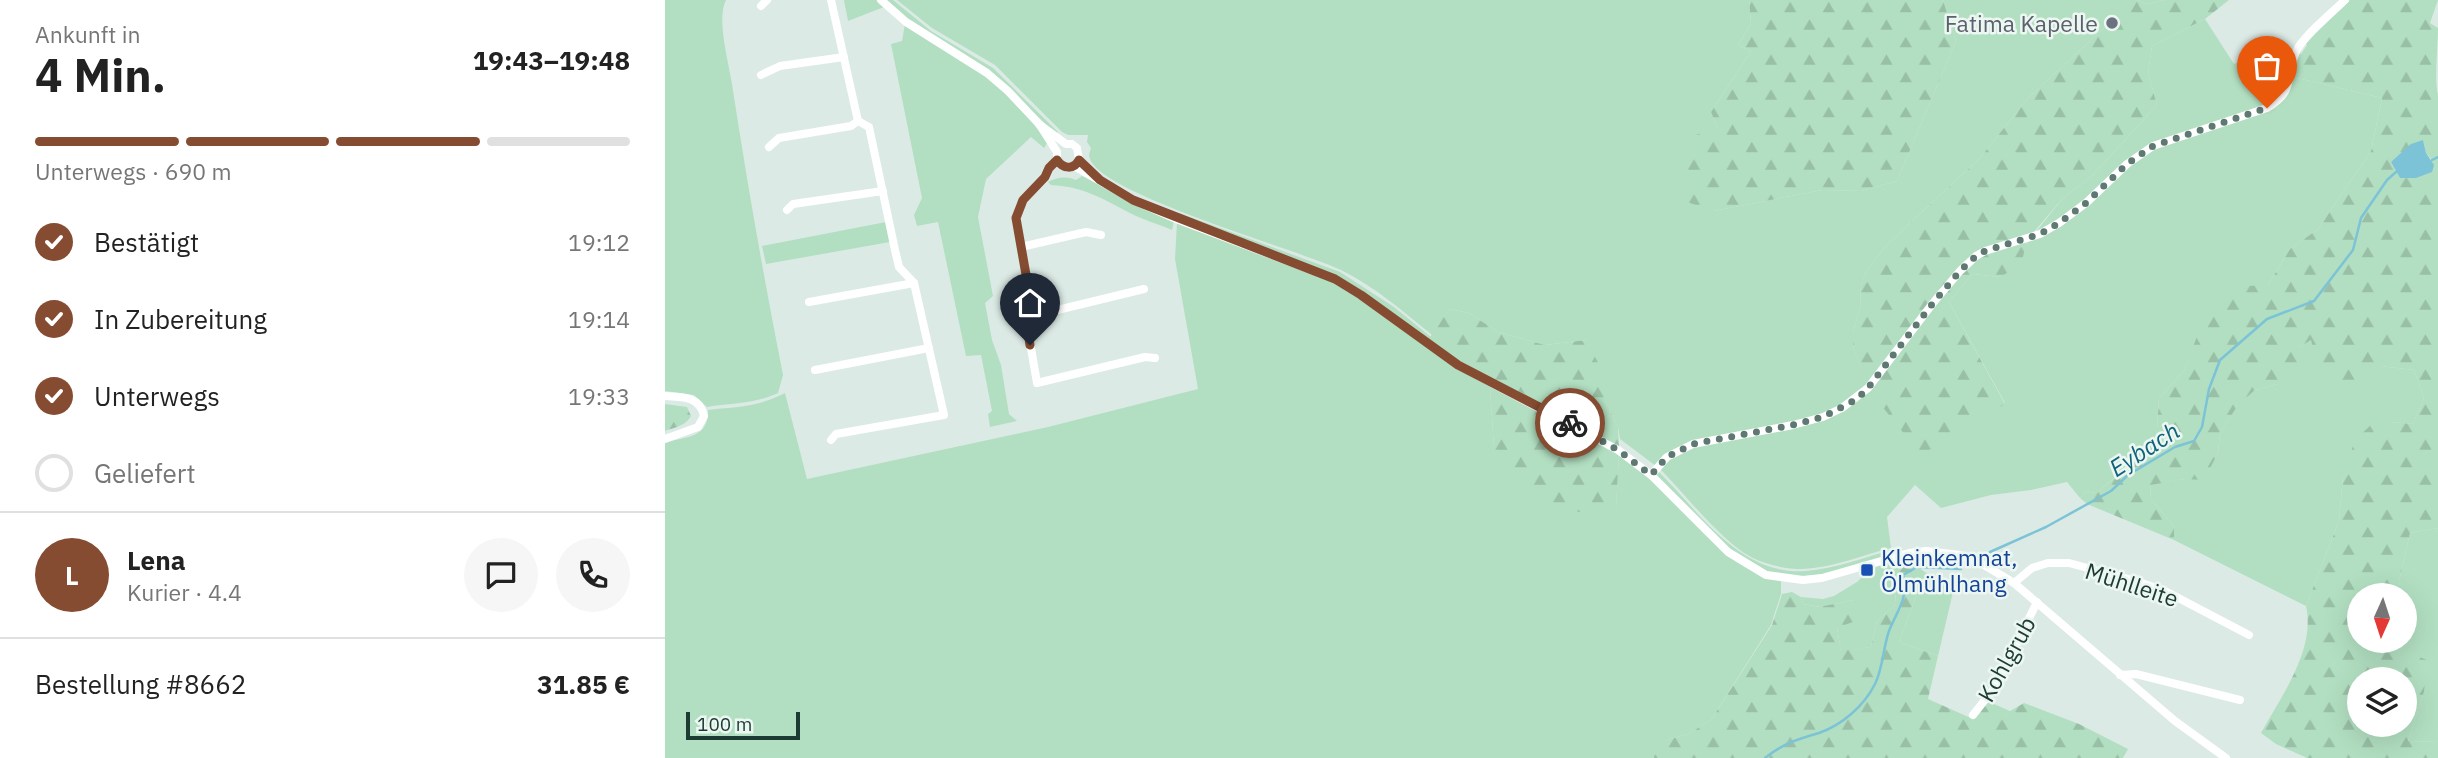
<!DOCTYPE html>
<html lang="de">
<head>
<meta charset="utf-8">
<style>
  body { margin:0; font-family:"IBM Plex Sans",sans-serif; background:#f6f6f6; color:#222; height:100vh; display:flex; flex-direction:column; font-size:26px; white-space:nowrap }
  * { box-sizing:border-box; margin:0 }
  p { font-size:23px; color:#767676 }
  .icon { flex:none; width:38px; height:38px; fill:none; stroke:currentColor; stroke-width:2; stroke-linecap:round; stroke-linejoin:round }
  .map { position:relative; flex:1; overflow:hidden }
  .panel { display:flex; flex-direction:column; background:#fff; width:665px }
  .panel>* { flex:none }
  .needle { width:46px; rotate:183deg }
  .buttons { position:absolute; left:1682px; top:583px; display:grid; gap:14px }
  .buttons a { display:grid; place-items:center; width:70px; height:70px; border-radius:50%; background:#fff; box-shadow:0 7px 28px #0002; font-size:35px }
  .scale { position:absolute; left:21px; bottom:18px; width:114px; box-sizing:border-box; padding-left:7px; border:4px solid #1d3b35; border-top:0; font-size:19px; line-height:24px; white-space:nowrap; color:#1d3b35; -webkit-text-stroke:5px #ecf7f2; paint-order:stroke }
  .pin { position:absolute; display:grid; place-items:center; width:60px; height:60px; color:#fff; margin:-72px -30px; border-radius:50% 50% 50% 0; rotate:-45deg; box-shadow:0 0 7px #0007 }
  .pin .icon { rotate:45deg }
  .courier { position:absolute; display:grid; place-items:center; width:70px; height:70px; margin:-35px; border:5px solid #854c32; border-radius:50%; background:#fff; color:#222; box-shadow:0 2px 9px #0007 }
  .summary em { font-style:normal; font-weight:800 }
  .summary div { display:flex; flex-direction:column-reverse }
  .summary { display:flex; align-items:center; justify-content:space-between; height:119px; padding:0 35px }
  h1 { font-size:46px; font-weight:800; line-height:52px }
  .bar { display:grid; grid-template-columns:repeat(4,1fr); gap:10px 7px; align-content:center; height:84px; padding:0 35px }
  .bar i { height:9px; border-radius:5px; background:#e0e0e0 }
  .bar .current { background:#854c32 }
  .bar p { grid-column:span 4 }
  .line { display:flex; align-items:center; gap:18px; padding:0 35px; border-top:2px solid #e0e0e0 }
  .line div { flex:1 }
  .round { display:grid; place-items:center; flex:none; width:74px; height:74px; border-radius:37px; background:#f6f6f6 }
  ol { padding:0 35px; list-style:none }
  li { display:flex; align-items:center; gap:21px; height:77px }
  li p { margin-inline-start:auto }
  li .icon { padding:7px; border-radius:50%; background:#854c32; color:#fff; stroke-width:4 }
  li:last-child { color:#767676 }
  li i { width:38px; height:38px; border:4px solid #e0e0e0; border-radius:50% }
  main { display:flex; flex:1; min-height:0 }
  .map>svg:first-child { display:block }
</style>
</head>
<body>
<main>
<section class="panel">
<div class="summary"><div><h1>4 Min.</h1><p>Ankunft in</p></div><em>19:43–19:48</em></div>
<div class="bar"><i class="current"></i><i class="current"></i><i class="current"></i><i></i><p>Unterwegs · 690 m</p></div>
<ol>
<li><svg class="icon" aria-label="check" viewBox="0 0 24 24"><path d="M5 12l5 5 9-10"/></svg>Bestätigt<p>19:12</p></li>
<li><svg class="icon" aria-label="check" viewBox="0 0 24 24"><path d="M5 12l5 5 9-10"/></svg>In Zubereitung<p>19:14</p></li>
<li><svg class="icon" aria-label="check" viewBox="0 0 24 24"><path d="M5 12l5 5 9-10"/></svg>Unterwegs<p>19:33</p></li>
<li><i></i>Geliefert</li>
</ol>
<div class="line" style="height:126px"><b class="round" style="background:#854c32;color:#fff">L</b><div><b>Lena</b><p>Kurier · 4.4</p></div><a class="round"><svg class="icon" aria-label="chat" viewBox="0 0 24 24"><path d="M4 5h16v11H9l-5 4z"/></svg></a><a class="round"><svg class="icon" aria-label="phone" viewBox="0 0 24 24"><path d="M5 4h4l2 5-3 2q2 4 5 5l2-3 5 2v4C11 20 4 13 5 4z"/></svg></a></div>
<div class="line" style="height:91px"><div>Bestellung #8662</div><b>31.85 €</b></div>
</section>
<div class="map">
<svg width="1773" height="758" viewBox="0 0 1773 758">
  <defs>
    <pattern id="forest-firs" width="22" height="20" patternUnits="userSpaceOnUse" patternTransform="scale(1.75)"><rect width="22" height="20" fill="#b2dfc1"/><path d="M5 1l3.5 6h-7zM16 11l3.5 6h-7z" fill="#99c0a6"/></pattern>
  </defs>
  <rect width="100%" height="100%" fill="#dceae5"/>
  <g fill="#b2dfc1">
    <path d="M0 0H61C51 18 64 64 67 84 82 182 99 279 118 375L113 393C90 404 67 403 42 407L29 395 0 391Z"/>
    <polygon points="179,0 213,0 219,7 183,21"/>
    <polygon points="219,0 228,0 266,31 328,68 393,132 391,134 345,90 242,21"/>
    <path d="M232 0H1084L1086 24 1073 45 1086 51 1046 112 1052 127 1049 211 1157 190 1196 191 1232 181 1291 41 1278 0H1500L1482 4 1473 0 1460 11 1452 27 1449 29 1440 27 1362 99 1315 158 1246 222 1218 249 1201 272 1196 285 1195 308 1188 332V346L1203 386 1158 416 1027 442 991 466 955 439 953 427 939 398 921 340 880 345 833 332 804 313 784 309 767 335C739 312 709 286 676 270 634 250 438 195 425 159 423 155 425 152 426 148L422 142 423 135H403L397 132 330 65 267 28Z"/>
    <path d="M1540 19 1569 64 1598 51 1616 77H1628L1717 98 1706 151 1653 229 1625 249 1603 285 1538 323 1519 371 1494 398 1491 444 1431 493 1421 491 1415 498 1402 482 1366 490 1326 495 1276 508 1250 485 1222 517 1226 548C1198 555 1167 568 1138 569 1121 569 1101 565 1086 557 1057 542 1019 493 994 468L1003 459 1029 446 1129 427 1204 390 1340 403 1284 302 1307 274 1335 277 1397 199 1427 176 1492 105 1483 73 1487 46Z"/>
    <path d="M240 24C296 59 345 85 382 143L379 148 366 137 321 179 313 217 328 296 320 303 327 340 336 365 344 414 352 421 325 427 323 414 327 411 316 355 301 356 273 222 252 226 249 215 257 198 226 44 237 41Z"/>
    <path d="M417 176 509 221 507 230C493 224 478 220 465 213 436 198 419 187 386 185L383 182C392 177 402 176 411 180Z"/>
    <polygon points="514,213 675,272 729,307 766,337 763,340 671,276 513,216"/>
    <polygon points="221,222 225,242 101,264 97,246"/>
    <path d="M512 222 668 281 695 297 791 367 825 387 829 448 951 507 954 455C964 462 975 469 985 478 1028 515 1057 569 1116 581V594L1106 625 1046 720 1023 734 1002 740 989 752V758H0V442C21 437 44 438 43 410 75 406 90 408 120 393L142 479 383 427 533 389 510 259Z"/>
    <polygon points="1646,340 1715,366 1749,370 1759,398 1748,424 1726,422 1678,476 1674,521 1641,606 1509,540 1509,526 1485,498 1486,484 1519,479 1539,479 1553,453 1555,433 1573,404 1590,390 1613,384 1635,347"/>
    <path d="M992 470C1034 511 1074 576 1141 571 1170 569 1201 557 1229 549L1233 552C1198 563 1155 581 1118 575 1067 568 1023 508 989 473Z"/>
    <polygon points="1773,528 1773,742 1743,741 1759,692 1720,643 1721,641 1740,640 1740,595 1731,595 1745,533"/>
    <polygon points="1227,561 1231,604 1212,621 1206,647 1176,652 1172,627 1188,600 1155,607 1138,604 1136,597 1158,599 1169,596 1192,582 1206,569"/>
    <polygon points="1260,572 1288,592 1273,656 1234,642"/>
  </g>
  <g fill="url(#forest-firs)" fill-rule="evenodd">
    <polygon points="1084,0 1278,0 1291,41 1232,181 1196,191 1157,190 1049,211 1022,202 1020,139 1052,127 1046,112 1086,51 1073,45 1086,24"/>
    <polygon points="1473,0 1482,4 1500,0 1564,0 1540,19 1487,46 1483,73 1492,105 1427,176 1397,199 1362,240 1356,265 1335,277 1307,274 1284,302 1340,404 1256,455 1204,390 1188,346 1188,332 1195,308 1196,285 1201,272 1218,249 1246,222 1315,158 1362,99 1440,27 1449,29 1452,27 1451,20 1454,13 1460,11 1463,3"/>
    <path d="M1684 0H1773L1765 23 1773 28C1773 44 1769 82 1773 94V528L1745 533 1731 595H1694V640L1721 641 1720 643 1762 660 1759 692 1743 741 1773 742V758H1642L1611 744 1596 733C1616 696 1651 650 1641 606L1674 521 1678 476 1690 440 1708 423 1726 422 1748 424 1759 398 1749 370 1715 366 1685 388 1656 379 1646 340 1635 347 1630 374 1613 384 1590 390 1573 405 1555 433 1553 453 1539 480 1519 479 1486 485 1485 498 1509 526V540L1422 504 1415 498 1421 491 1431 493 1491 444 1494 398 1519 371 1537 323 1582 286 1603 285 1625 249 1653 229 1706 151 1717 98 1628 77 1633 53 1636 54 1642 45 1640 43ZM1758 140 1761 153 1767 160 1751 178H1735L1726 162ZM1694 679H1740V724H1694Z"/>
    <polygon points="784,309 804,313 833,332 880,345 921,340 943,381 939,398 953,427 954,448 795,361 763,340"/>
    <path d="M825 387 954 455 951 508C924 529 865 491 839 477L829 448Z"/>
    <path d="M0 404 22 407 26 416C21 426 10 427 0 431Z"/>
    <polygon points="1243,560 1260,572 1234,642 1273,656 1263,699 1308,719 1322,701 1345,711 1359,703 1414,724 1463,749 1458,758 989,758 989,752 993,746 1002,740 1023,734 1046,720 1107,625 1117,594 1127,592 1136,597 1138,604 1154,607 1188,600 1193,620 1172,628 1176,651 1206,647 1212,621 1231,604 1228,564"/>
  </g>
  <polygon fill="#7cc3d7" points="1758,140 1761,153 1769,165 1767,172 1751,178 1735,178 1726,162 1746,144"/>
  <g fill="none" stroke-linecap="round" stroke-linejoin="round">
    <g stroke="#7cc3d7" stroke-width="2.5">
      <polyline points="1767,160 1773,157"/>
      <polyline points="1325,552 1381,527 1446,491 1463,475 1510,447 1529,441 1537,427 1544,389 1555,360 1602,319 1649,301 1688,250 1696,218 1722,180 1731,172"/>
      <path d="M1100 758C1117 744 1133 739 1154 733 1177 725 1199 706 1210 684 1218 668 1218 648 1224 631 1232 610 1244 599 1238 575L1252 567 1296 569"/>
    </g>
    <g stroke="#fff" stroke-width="8">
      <polyline points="216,0 241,22 322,73 343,91 375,125 401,144 407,144 412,148 414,160 433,178"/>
      <polyline points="96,6 102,0"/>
      <polyline points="96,75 115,66 179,57"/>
      <polyline points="375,125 392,152 392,160 397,166 409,166 468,200 511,219 670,279 696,295 793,365 953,450 986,475 1063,552 1101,575 1138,580 1157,578 1244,553 1261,551 1295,555 1319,565 1349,583 1510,721 1561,758"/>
      <polyline points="104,147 114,138 186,126 193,121"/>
      <polyline points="392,160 384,168 381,177 358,200 351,218 366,303 362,325 372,383 480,357 490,358"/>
      <polyline points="122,210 128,204 218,191"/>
      <polyline points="356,247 421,232 436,235"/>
      <polyline points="144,302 249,283"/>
      <polyline points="363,315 376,314 479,289"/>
      <polyline points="150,370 264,348"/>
      <path d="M0 396C17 397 35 396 39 416L33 427 0 439"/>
      <polyline points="166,440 171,434 279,415 249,283 234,267 230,250 204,127 193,121 166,0"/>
      <path d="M986 475 1002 457 1028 444 1128 425 1158 417 1177 408 1203 388 1268 303 1295 271 1311 256 1320 251 1375 234 1394 223 1421 203 1462 164 1488 146 1602 108C1631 91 1620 78 1631 52 1636 38 1668 12 1680 0"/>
      <polyline points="1349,583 1367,568 1383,563 1404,563 1471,581 1500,591 1584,635"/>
      <polyline points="1455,675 1471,674 1575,700"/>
      <polyline points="1308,715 1331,686 1372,602"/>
    </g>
  </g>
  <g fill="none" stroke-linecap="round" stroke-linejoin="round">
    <polyline stroke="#607873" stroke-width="7" stroke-dasharray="0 12.6" points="905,423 953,450 986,475 1002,457 1028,444 1128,425 1158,417 1192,399 1203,388 1268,303 1295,271 1311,256 1320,251 1375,234 1394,223 1421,203 1462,164 1488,146 1602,108"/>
    <path stroke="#854c32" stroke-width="9" d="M365 345 362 325 366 303 351 218 358 200 380 177 384 168 392 160C398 169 409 170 414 160L435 180 468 200 670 279 696 295 793 365 905 423"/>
  </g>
  <circle fill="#6b7280" stroke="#ecf7f2" stroke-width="2.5" cx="1447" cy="23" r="7"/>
  <rect fill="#1a4fb4" stroke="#ecf7f2" stroke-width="2.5" x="1195" y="563" width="14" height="14" rx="3.5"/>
  <g text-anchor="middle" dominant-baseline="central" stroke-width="5" stroke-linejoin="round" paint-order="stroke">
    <g font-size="23" fill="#5b616d" stroke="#ecf7f2" text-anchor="end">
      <text x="1433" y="23">Fatima Kapelle</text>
    </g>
    <g font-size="23" fill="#164399" stroke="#ecf7f2" text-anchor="start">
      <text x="1216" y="557">Kleinkemnat,<tspan x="1216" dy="26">Ölmühlhang</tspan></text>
    </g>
    <g font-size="23" fill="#1d3b35" stroke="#ecf7f2">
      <text transform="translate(1467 584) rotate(18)">Mühlleite</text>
      <text transform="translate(1341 659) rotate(-61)">Kohlgrub</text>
    </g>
    <g font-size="24" font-style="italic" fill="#11637c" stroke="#ecf7f2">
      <text transform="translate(1479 449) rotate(-33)">Eybach</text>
    </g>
  </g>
</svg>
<div class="buttons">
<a><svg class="needle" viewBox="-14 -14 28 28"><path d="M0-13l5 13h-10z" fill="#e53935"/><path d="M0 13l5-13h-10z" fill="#767676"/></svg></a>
<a><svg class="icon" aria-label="layers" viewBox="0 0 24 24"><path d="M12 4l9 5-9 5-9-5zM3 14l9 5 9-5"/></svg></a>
</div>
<div class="scale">100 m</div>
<div class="pin" style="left:1602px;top:108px;background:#ea580c"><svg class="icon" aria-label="bag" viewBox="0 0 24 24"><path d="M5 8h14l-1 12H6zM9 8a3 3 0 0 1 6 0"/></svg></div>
<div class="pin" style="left:365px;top:345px;background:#1f2937"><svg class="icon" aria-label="home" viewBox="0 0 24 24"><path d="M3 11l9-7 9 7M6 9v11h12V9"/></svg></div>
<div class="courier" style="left:905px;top:423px"><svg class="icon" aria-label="bike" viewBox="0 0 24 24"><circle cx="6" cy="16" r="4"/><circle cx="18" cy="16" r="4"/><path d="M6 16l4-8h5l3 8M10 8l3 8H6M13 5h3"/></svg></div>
</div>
</main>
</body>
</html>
